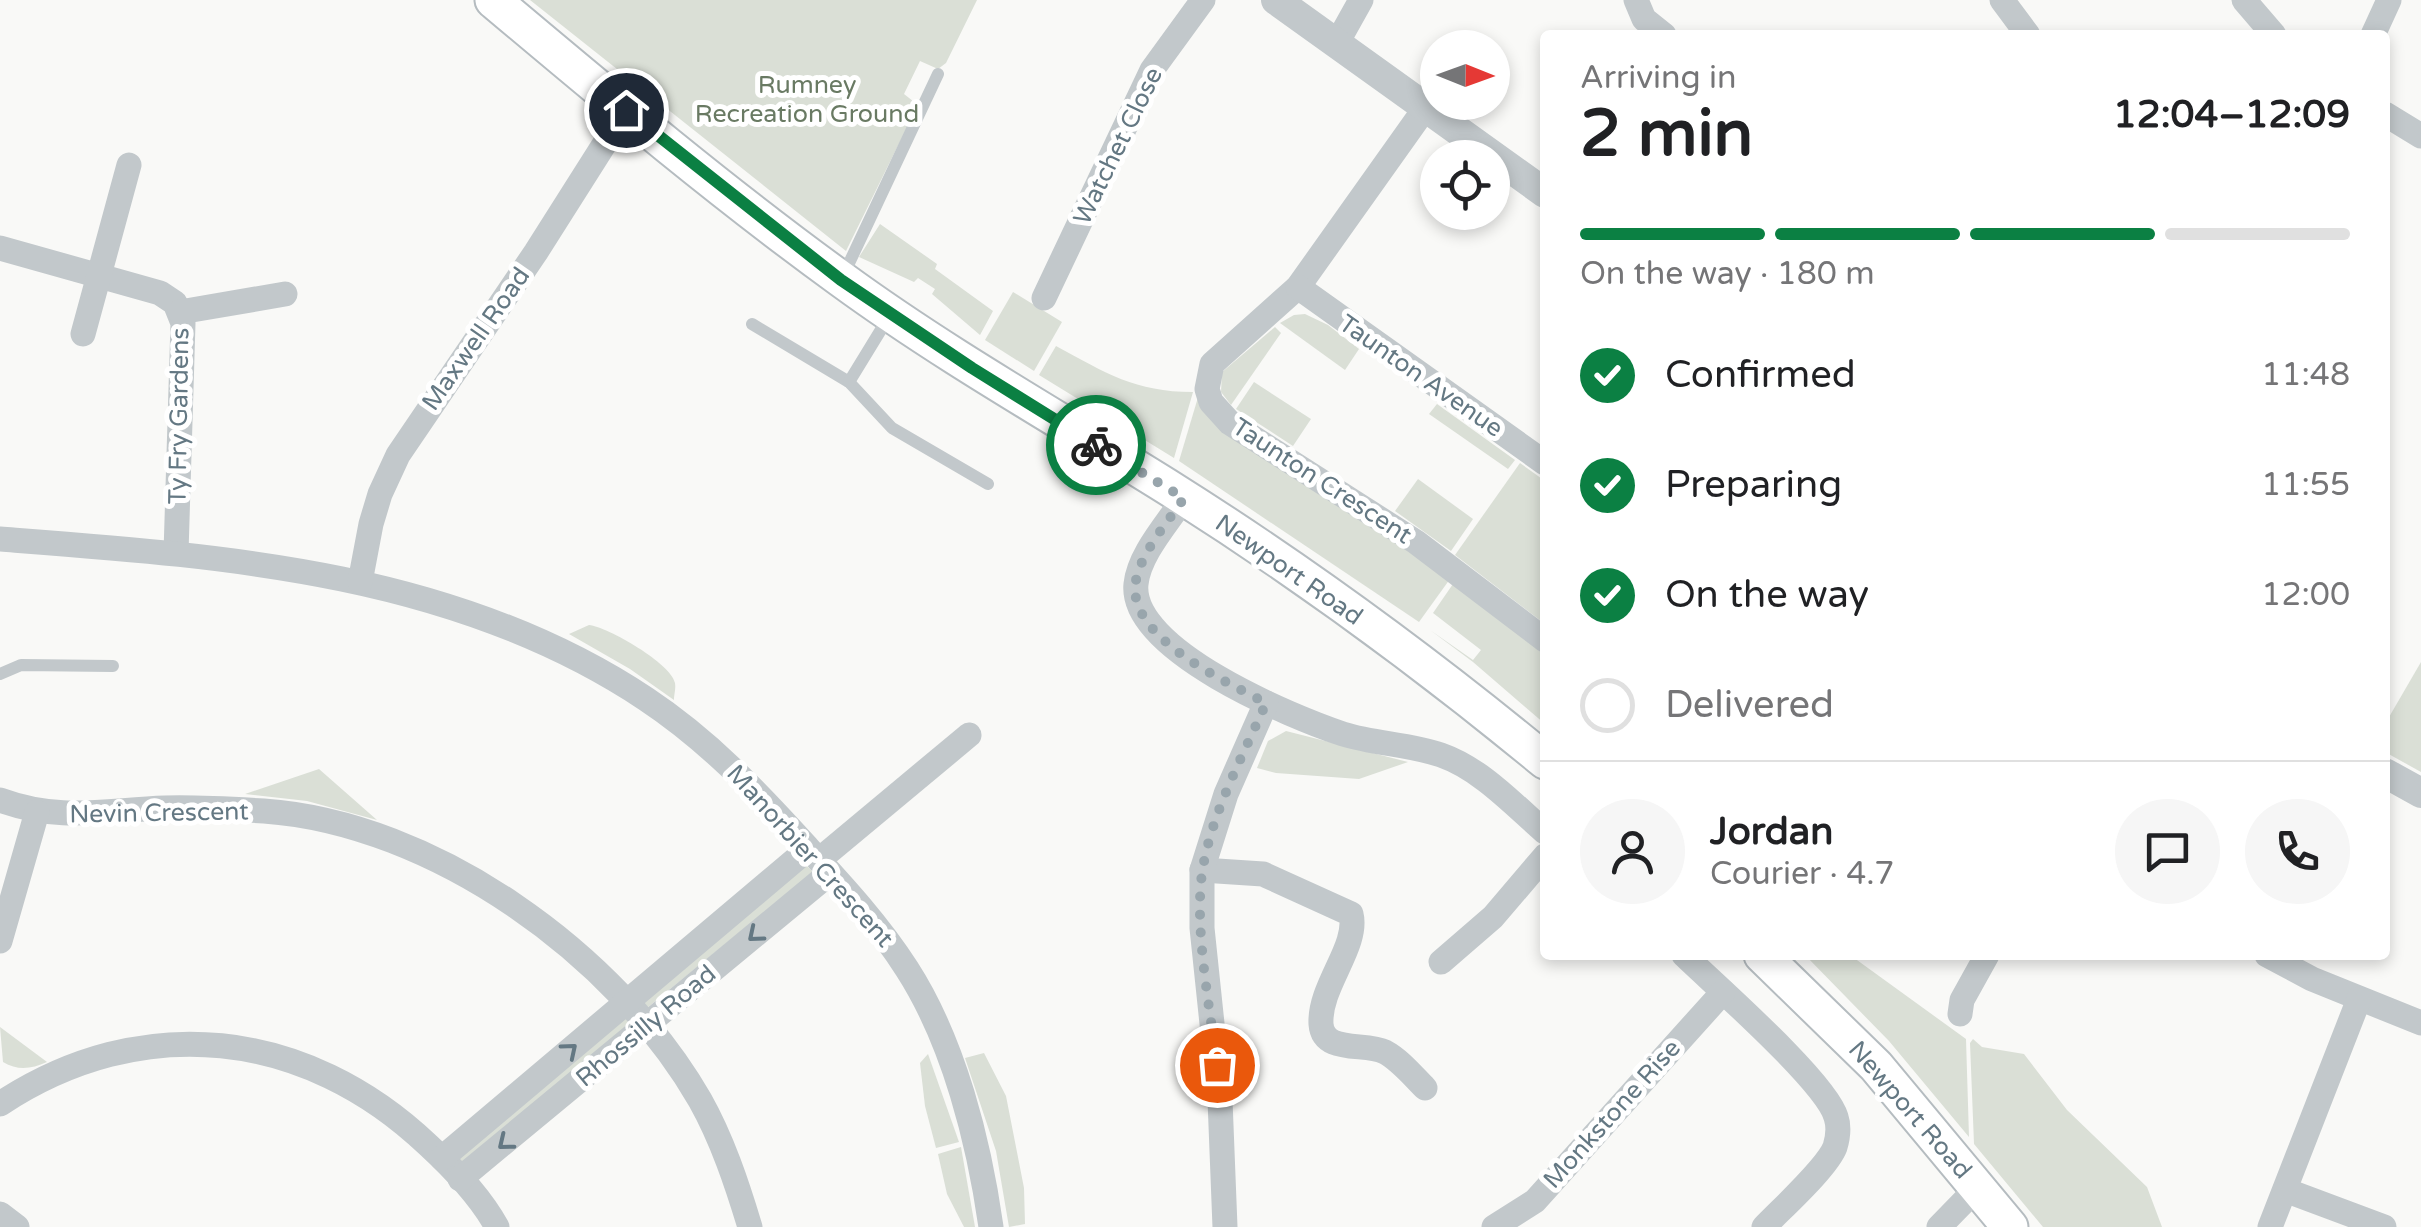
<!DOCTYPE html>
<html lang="en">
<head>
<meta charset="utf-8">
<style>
  body { margin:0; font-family:"Varela Round",sans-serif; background:#f6f6f6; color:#202124; height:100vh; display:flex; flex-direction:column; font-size:38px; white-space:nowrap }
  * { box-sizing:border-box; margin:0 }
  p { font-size:32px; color:#757577 }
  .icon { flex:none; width:55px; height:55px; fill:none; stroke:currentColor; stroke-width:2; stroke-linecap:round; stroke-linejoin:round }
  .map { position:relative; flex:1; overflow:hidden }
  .side { position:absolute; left:1540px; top:30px; width:850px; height:930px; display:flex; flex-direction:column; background:#fff; border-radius:10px; box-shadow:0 5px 15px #0003 }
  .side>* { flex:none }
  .needle { width:65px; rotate:91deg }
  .tools { position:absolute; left:1420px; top:30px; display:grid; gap:20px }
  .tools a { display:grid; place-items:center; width:90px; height:90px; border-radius:50%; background:#fff; box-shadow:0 5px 15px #0003; font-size:50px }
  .pin { position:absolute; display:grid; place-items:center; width:85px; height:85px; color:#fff; margin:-42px; border:5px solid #fff; border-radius:50%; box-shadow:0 2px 10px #0007 }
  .courier { position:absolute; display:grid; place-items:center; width:100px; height:100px; margin:-50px; border:8px solid #0b8043; border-radius:50%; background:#fff; color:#222; box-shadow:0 2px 12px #0007 }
  .headline em { font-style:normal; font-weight:800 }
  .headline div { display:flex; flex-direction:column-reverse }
  .headline { display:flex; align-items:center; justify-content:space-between; height:170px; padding:0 40px }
  h1 { font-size:65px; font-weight:800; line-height:75px }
  .bar { display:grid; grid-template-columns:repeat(4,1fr); gap:15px 10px; align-content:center; height:120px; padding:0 40px }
  .bar i { height:12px; border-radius:8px; background:#e0e0e0 }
  .bar .selected { background:#0b8043 }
  .bar p { grid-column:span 4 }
  .line { display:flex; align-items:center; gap:25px; padding:0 40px; border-top:2px solid #e0e0e0 }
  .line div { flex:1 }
  .round { display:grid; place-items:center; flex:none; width:105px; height:105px; border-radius:52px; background:#f6f6f6 }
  ol { padding:0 40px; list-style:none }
  li { display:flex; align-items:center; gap:30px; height:110px }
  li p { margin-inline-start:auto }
  li .icon { padding:10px; border-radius:50%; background:#0b8043; color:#fff; stroke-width:4 }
  li:last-child { color:#757577 }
  li i { width:55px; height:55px; border:5px solid #e0e0e0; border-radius:50% }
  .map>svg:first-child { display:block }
</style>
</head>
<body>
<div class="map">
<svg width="2421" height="1227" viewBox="0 0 2421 1227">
  <rect width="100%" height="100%" fill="#f9f9f7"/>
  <g fill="#dadfd6">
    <polygon points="530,0 977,0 946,63 938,69 920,61 904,94 918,105 846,251"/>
    <polygon points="880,224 937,264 935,269 993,311 980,335 932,294 935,289 918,278 914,282 859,257"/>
    <polygon points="1013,292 1062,322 1034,371 985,340"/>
    <polygon points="1305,314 1328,325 1359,349 1345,370 1280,323 1294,315"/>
    <polygon points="1275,327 1281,333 1231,405 1221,392 1222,372"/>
    <path d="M1056 346C1106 373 1135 392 1193 392L1174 458 1039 375Z"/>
    <polygon points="1254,382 1311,419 1293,446 1236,409"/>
    <polygon points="1199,394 1450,579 1419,622 1179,461"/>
    <polygon points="1437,404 1515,460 1508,469 1429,414"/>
    <polygon points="1520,463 1545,481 1545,624 1455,555"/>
    <polygon points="1418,479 1473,519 1451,551 1395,511"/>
    <polygon points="1455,581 1545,650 1545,724 1473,662 1430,630 1473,660 1481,650 1433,613"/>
    <path d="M589 625C608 627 672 664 675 683 676 689 674 694 674 700L630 669 569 634Z"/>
    <polygon points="2421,662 2421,772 2385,752 2385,724"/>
    <polygon points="1286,731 1408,762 1359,779 1276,773 1257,768 1268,741"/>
    <polygon points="319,769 377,820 307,801 245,794"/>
    <polygon points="806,865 813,872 647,1008 643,1002"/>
    <polygon points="1805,955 1850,955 1966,1039 1969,1137 1889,1041"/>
    <polygon points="626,1017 631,1024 466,1166 459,1158"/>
    <path d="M0 1027 47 1062C31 1069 18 1071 3 1062Z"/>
    <polygon points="1973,1039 1982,1047 2024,1054 2067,1110 2147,1187 2162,1227 2043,1227 1974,1144 1970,1043"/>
    <polygon points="984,1053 1006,1096 1024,1188 1025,1224 1009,1227 996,1151 965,1058"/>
    <polygon points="928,1054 959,1142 936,1148 925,1106 920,1063"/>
    <polygon points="961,1147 975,1227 964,1227 947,1194 938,1154"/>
  </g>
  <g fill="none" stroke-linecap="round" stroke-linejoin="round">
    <defs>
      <g id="secondary">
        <path d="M493 0C606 95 721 192 841 279 945 355 1057 418 1166 486 1298 569 1425 662 1545 761"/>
        <polyline points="1762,955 1876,1066 2010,1227"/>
      </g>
    </defs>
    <use href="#secondary" stroke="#b5bcc0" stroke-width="39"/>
    <g stroke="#c2c8cb" stroke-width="12">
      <polyline points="843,276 938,74"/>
      <polyline points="752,324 849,382 892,428 988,484"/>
      <polyline points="849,382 890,315"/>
      <polyline points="0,674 21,665 113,666"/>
    </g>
    <g stroke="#c2c8cb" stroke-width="25">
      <polyline points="1636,0 1644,19 1664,35"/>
      <polyline points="2002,0 2028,35"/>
      <polyline points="2244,0 2274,35"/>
      <polyline points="2373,35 2389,0"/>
      <polyline points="1337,43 1361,0"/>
      <polyline points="1426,107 1298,287 1212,364 1207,389 1211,402 1230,423 1416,542 1545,640"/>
      <polyline points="2385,114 2421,136"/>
      <polyline points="0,248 160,293 175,303 183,323 176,553"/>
      <polyline points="1298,287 1545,463"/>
      <polyline points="1044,298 1152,70 1203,0"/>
      <polyline points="180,312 285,294"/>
      <polyline points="83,334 129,165"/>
      <path d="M1184 498C1168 523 1139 554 1136 584 1129 650 1292 717 1343 734 1375 744 1409 744 1441 755 1481 769 1513 804 1545 832"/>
      <path d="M0 539C222 556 454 571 646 699 708 740 757 792 807 847 842 885 879 925 907 969 954 1042 979 1142 991 1227"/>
      <polyline points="360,582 371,524 380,494 398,455 536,252 626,110"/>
      <path d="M0 800C60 822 104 810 165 808 198 807 231 809 264 811 434 823 616 954 700 1100 722 1139 737 1184 750 1227"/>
      <polyline points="819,860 969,735"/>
      <path d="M1202 870 1263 874 1351 914C1359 946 1319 986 1321 1024 1323 1054 1365 1042 1385 1052 1400 1060 1413 1076 1425 1088"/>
      <polyline points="0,941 37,812"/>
      <path d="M1684 955C1715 985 1826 1082 1836 1117 1839 1126 1838 1137 1835 1147 1827 1168 1781 1209 1764 1227"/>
      <polyline points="2267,955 2312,979 2421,1023"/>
      <polyline points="1441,962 1493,917 1545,856"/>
      <polyline points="1960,1014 1962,1000 1987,955"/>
      <path d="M0 1104C142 1010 306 1029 428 1145 454 1169 480 1196 497 1227"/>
      <polyline points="442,1158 808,849"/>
      <polyline points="460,1179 830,873"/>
      <polyline points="2285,1190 2384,1227"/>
      <polyline points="0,1214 17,1227"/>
      <polyline points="1225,1227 1220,1100 1202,928 1202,870 1226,794 1266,703"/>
      <polyline points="1494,1227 1535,1201 1723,992"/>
      <polyline points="1939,1227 1977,1188"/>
      <polyline points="2270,1227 2359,999"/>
    </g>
    <g stroke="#c2c8cb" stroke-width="30">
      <polyline points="1276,0 1545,193"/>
      <polyline points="2385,773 2421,793"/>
    </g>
    <use href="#secondary" stroke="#fff" stroke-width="35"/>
  </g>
  <defs><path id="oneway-chevron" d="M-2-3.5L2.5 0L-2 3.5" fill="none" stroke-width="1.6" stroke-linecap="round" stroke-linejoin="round" transform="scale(2.5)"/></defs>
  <g stroke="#647883">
    <use href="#oneway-chevron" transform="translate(755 935) rotate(140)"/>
    <use href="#oneway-chevron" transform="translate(570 1050) rotate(-40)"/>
    <use href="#oneway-chevron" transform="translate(505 1143) rotate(141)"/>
  </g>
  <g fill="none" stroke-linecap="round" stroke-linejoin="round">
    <path stroke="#98a5ac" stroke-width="10" stroke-dasharray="0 18" d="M1096 445 1184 498C1168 522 1142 551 1136 580 1124 636 1227 682 1266 703 1243 756 1213 810 1203 867 1193 924 1210 1007 1217 1065"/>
    <polyline stroke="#0b8043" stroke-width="12" points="626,110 841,280 972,368 1096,445"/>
  </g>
  <g text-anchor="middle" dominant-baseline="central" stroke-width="10" stroke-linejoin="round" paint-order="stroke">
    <g font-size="25" fill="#697a63" stroke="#fff">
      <text x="807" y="85">Rumney<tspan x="807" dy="29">Recreation Ground</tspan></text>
    </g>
    <g font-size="25" fill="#647883" stroke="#fff">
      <text transform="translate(1118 146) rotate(-64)">Watchet Close</text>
      <text transform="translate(476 339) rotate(-55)">Maxwell Road</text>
      <text transform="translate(1421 376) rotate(35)">Taunton Avenue</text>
      <text transform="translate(179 416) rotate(-89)">Ty Fry Gardens</text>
      <text transform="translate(1322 481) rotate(33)">Taunton Crescent</text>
      <text transform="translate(1289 570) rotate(35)">Newport Road</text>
      <text transform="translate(159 813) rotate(-1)">Nevin Crescent</text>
      <text transform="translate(810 856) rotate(48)">Manorbier Crescent</text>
      <text transform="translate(646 1026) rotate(-40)">Rhossilly Road</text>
      <text transform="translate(1910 1110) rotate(49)">Newport Road</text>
      <text transform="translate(1612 1114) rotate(-48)">Monkstone Rise</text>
    </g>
  </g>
</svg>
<div class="tools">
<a><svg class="needle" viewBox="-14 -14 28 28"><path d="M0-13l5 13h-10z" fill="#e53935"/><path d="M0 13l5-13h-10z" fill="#757577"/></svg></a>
<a><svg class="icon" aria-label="locate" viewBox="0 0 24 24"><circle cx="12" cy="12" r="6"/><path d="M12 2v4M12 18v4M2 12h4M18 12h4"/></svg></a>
</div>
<div class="pin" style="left:1217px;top:1065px;background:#ea580c"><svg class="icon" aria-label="bag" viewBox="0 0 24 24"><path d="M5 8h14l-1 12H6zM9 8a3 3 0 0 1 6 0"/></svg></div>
<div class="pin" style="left:626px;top:110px;background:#1f2937"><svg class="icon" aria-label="home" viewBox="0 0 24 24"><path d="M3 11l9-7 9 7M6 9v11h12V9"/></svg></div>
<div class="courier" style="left:1096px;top:445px"><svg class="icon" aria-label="bike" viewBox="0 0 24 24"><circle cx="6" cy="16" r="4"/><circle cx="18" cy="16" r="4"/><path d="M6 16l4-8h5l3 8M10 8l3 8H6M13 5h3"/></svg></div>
<section class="side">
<div class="headline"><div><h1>2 min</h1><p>Arriving in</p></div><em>12:04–12:09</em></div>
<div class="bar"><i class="selected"></i><i class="selected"></i><i class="selected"></i><i></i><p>On the way · 180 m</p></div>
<ol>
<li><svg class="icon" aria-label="check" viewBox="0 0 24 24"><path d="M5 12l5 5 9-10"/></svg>Confirmed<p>11:48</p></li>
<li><svg class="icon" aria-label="check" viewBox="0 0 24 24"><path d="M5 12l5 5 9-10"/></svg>Preparing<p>11:55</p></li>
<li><svg class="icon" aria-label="check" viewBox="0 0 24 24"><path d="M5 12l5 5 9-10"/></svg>On the way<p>12:00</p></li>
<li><i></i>Delivered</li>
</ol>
<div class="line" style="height:180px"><a class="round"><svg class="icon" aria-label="person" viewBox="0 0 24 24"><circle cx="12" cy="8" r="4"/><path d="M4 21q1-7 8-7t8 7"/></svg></a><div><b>Jordan</b><p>Courier · 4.7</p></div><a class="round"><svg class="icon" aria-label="chat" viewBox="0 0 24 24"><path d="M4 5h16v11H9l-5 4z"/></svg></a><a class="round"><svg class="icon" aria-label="phone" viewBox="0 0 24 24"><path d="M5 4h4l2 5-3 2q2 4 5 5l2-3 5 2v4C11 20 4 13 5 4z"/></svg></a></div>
</section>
</div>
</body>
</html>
